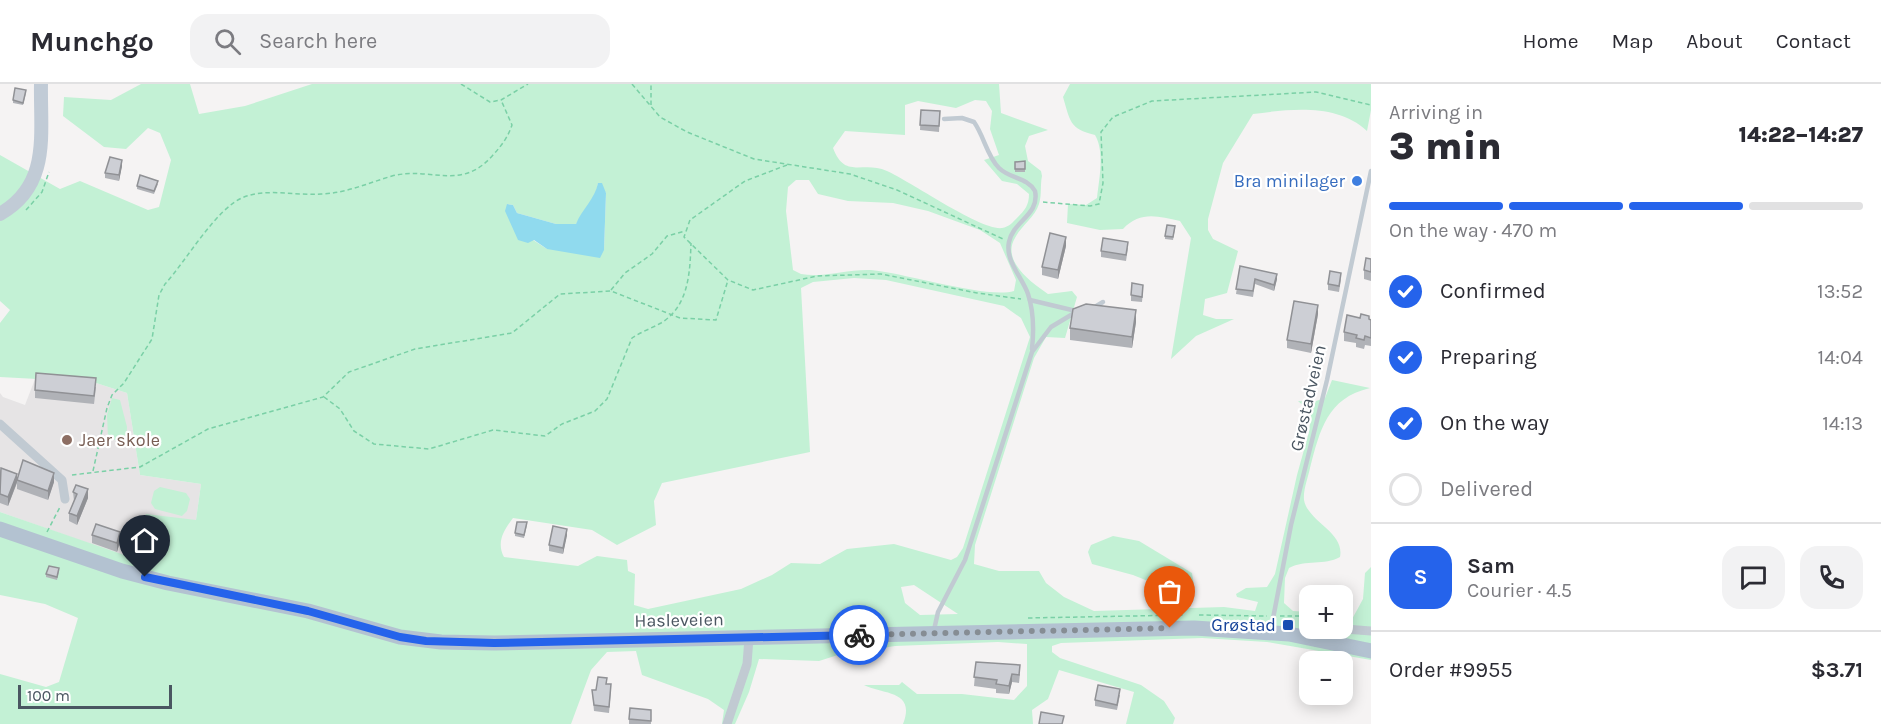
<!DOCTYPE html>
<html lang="en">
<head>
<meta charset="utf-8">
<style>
  body { margin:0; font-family:Karla,sans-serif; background:#f2f2f3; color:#2b2b33; height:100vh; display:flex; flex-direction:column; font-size:22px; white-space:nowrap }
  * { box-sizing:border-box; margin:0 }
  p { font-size:20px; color:#7c7c81 }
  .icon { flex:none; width:33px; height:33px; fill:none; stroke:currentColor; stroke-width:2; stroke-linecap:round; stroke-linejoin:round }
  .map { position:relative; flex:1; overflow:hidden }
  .panel { display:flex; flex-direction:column; background:#fff; width:510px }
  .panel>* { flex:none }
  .controls { position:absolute; left:1299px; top:501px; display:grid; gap:12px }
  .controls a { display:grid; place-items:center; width:54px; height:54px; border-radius:12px; background:#fff; box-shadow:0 3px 15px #0003; font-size:30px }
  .scale { position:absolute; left:18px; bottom:15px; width:154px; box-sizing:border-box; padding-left:6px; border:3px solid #4a5661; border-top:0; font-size:16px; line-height:21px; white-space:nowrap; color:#4a5661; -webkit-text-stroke:4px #fff; paint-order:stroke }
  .pin { position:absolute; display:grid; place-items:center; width:51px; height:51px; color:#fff; margin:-62px -26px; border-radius:50% 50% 50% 0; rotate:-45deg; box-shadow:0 0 6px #0007 }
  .pin .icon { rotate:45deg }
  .courier { position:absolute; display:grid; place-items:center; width:60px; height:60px; margin:-30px; border:4px solid #2563eb; border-radius:50%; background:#fff; color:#222; box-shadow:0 2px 8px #0007 }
  .summary em { font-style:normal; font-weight:800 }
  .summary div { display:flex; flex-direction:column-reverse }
  .summary { display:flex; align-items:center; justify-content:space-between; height:102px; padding:0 18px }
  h1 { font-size:39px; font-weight:800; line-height:45px }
  .bar { display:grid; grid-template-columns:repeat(4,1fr); gap:9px 6px; align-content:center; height:72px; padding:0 18px }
  .bar i { height:8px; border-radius:4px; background:#e1e1e2 }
  .bar .active { background:#2563eb }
  .bar p { grid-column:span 4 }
  .line { display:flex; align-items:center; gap:15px; padding:0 18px; border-top:2px solid #e1e1e2 }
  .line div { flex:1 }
  .round { display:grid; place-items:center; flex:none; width:63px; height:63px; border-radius:18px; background:#f2f2f3 }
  ol { padding:0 18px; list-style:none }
  li { display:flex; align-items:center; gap:18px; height:66px }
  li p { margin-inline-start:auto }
  li .icon { padding:6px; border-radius:50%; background:#2563eb; color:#fff; stroke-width:4 }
  li:last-child { color:#7c7c81 }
  li i { width:33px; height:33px; border:3px solid #e1e1e2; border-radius:50% }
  header { display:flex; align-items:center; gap:36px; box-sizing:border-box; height:84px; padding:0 30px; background:#fff; border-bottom:2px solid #e1e1e2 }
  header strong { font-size:28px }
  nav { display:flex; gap:33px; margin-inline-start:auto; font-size:21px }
  .search { width:420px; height:54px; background:#f2f2f3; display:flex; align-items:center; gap:15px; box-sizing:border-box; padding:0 21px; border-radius:18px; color:#7c7c81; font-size:22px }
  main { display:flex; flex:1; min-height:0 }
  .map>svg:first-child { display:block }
</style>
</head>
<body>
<header>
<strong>Munchgo</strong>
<div class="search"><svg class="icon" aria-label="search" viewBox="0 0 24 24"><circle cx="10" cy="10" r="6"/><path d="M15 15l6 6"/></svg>Search here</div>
<nav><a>Home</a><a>Map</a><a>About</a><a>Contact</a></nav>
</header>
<main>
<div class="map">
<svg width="1371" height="640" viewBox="0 0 1371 640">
  <rect width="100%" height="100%" fill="#f5f3f3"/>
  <polygon fill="#e6e4e5" points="35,295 93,298 127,309 140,391 201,400 196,436 130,474 0,428 0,309 3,313 25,321"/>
  <g fill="#c3f1d5" fill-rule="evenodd">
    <path d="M141 0H190L199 30 245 22 312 0H999L1001 29 1048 46 1029 52 1025 62 1028 77 1041 87 1042 92C1040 101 1042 111 1039 120 1035 133 1021 142 1015 154 1001 177 1032 199 1048 210L1072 207 1077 213 1065 254 1046 253 1034 274 975 461 974 480 999 487H1039L1046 499 1064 513 1094 527 1224 523 1255 527 1258 518 1237 513 1236 510 1246 504 1267 503 1275 490 1297 391 1309 348 1311 332 1308 326 1298 317 1313 318 1325 314 1332 296 1370 304C1327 314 1320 346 1310 384 1308 394 1303 406 1304 416 1308 438 1345 448 1340 473 1324 482 1306 475 1289 484L1285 494 1284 519 1293 527 1309 528 1310 544H1342L1343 535 1351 537 1363 515 1365 489 1371 483V576L1267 558 1202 554 1061 559 1052 562V568L1060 574 1141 601 1164 617 1175 634 1173 640H1126L1134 608 1059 586 1048 615 1032 626 1033 640H903C916 606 884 611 864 601H899L902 598 917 610H962L1014 616 1027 602V560L998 558 895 562 838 571 819 577 759 575 749 608 735 640H722L724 626 708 615 642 591 636 567 607 568 591 586 571 640H0V590L46 603 59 598 78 534 45 520 0 511V428L130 473 146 430 196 436 201 400 140 391 127 309 93 298 0 293V239L10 226 0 217V71L60 105 80 97 148 126 159 123 171 76 160 49 148 44 126 65 104 63 63 32 64 13 111 16ZM975 16 986 17 992 27 990 45 999 71 984 76 1002 97 1017 100 1029 110C1029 121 1025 126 1017 134 1013 138 1009 143 1002 144 981 147 910 97 887 87 863 76 845 96 833 64L845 47 905 51V21L918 17 956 24ZM796 96H809L818 110 848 117 893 119 928 127 980 146 1000 159 1016 196 1014 207C987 215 905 189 871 186 848 185 823 194 801 190L793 186 786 127 788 103ZM598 99 606 109 604 166 547 165 533 156 507 120 513 121 517 129 556 140H576L596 110ZM854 194 886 196 1004 222 1021 234 1030 253 963 464 957 473 951 476 894 460 847 465 820 480 791 479 772 491 741 505 648 525 634 521 635 490 628 487 627 476 597 472 578 482 504 473C496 458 504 446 513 434L592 446 617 461 656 441 654 417 662 399 810 368 801 204 813 198ZM914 501 958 530 920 531 905 519 901 503Z"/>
    <path d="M1070 0H1371V26L1367 47C1337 19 1291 25 1253 30L1223 79 1208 135V146L1213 155 1238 167 1227 209 1205 215 1203 231 1216 235H1234L1196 252 1171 275 1191 154 1180 137C1157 132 1140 127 1123 145L1100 146 1067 139 1068 120 1086 121 1097 114C1099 95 1105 68 1095 51 1069 45 1070 36 1063 13Z"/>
    <polygon points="112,314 120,316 127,343 126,359 108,354 107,331"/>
    <polygon points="160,403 186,409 190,415 187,427 182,432 155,425 151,419 154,407"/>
    <polygon points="1113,452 1139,457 1192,489 1194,501 1175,508 1133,491 1092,480 1088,468 1091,461"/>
  </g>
  <path fill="#90daee" d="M598 99H602L606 109 604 166 600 174 547 165 534 156 528 159 518 156 505 127 507 120 513 121 517 129 556 140H576C582 125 595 115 598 99Z"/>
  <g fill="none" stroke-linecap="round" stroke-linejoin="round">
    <g stroke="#7ad0a6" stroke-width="1.5" stroke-dasharray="4.5 3" stroke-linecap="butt">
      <polyline points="461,0 490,18 501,16 528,0"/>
      <polyline points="632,0 660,33 687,48 754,75 850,90 897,106 1003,155"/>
      <polyline points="651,21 651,0"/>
      <polyline points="787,81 745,97 690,136 684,153 728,196 753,206 817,192 881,190 977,209 1021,215"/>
      <polyline points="1043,118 1090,122 1099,120 1103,99 1101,48 1113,33 1152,17 1316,8 1371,21"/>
      <polyline points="26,126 42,108 49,88"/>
      <polyline points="611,206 625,189 652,170 667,152 685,147"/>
      <path d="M324 313 340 325 354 347 374 360 429 365 493 346 545 352 562 340 595 327 607 315 632 254C641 248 652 244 661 239 689 222 690 188 691 159"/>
      <path d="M93 387 107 324 112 311 124 299 152 255 159 211 165 200C187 176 216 124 244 113 269 104 296 112 321 110 347 109 368 99 392 92 432 82 461 108 493 71 502 61 508 53 512 41L501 16"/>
      <polyline points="72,391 140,383 208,345 323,313 349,288 415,265 512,249 560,210 611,207 680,234 716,236 728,196"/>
      <polyline points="47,448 60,423"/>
      <polyline points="1199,531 1267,532"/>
      <polyline points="1280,532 1310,532"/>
      <polyline points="1028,534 1183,531"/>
    </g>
    <g stroke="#c1cad2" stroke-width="4.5">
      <path d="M944 35 962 34 974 38C984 52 987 72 999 84 1010 95 1027 93 1035 107 1040 131 1013 137 1009 158 1005 177 1022 193 1028 210 1034 228 1034 246 1032 265"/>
      <polyline points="1030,216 1076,227"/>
      <polyline points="1093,224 1103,218"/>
      <polyline points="1271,545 1291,441 1327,296 1371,87"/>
      <polyline points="934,546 938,528 965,476 1032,268 1051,243 1076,228"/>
    </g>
    <g stroke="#c1cad2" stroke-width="9">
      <polyline points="0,340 62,396 65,415"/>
      <polyline points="1314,551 1345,545 1371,547"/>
      <polyline points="727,640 747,580 749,554"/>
    </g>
    <path stroke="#c1cbd6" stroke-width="14" d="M0 130C51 101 40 50 41 0"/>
    <polyline stroke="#b3c2d1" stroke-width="15" points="0,445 122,487 168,499 308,527 400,553 441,558 494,559 1194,544 1289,550 1371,567"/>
  </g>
  <g fill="#b0b2b7">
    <polygon points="26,9 23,21 13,19 13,16"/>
    <polygon points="921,26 940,27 939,48 920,46"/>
    <polygon points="1025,77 1025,88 1015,88 1015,78"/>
    <polygon points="122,82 119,97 105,94 105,89"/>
    <polygon points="158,100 154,110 137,105 137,102"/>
    <polygon points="1175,145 1173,156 1165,155 1165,152"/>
    <polygon points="1066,162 1058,195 1042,191 1042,183"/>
    <polygon points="1128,164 1126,177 1101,173 1101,167"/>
    <polygon points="1371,175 1371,197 1364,195 1364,186"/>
    <polygon points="1240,182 1277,195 1274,207 1255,200 1253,213 1236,210"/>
    <polygon points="1341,195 1339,208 1328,206 1328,200"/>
    <polygon points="1143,207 1142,218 1131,217 1131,211"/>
    <polygon points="1318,230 1311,269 1287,264 1287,256"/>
    <polygon points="1369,235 1371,236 1371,262 1365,261 1364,265 1356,263 1356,259 1344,257 1344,248"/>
    <polygon points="1136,238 1132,264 1070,256 1070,244"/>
    <polygon points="96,303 94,320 35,314 35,306"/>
    <polygon points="0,386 17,395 54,398 48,416 17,405 17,399 8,422 0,419"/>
    <polygon points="73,408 88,414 77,441 69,437 69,429 74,417"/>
    <polygon points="527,441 524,454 515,452 515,449"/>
    <polygon points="92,451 120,457 117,468 92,459"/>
    <polygon points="567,451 563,470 549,467 549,461"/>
    <polygon points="59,487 57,496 46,493 46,490"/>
    <polygon points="976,578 1020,590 1019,599 1012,598 1009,610 996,609 996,605 974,602"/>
    <polygon points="607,600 611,606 609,629 594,627 592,606 596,606"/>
    <polygon points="1120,611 1117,626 1095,622 1095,616"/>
    <polygon points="651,626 651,640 629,640 629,635"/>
  </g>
  <g fill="#909195">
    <polygon points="122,76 122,82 119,97 119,91"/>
    <polygon points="1066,153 1066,162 1058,195 1058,186"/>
    <polygon points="1277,190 1277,195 1274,207 1274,201"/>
    <polygon points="1318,221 1318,230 1311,269 1311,260"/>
    <polygon points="1136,226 1136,238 1132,264 1132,253"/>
    <polygon points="54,389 54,398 48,416 48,407"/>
    <polygon points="17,390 17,398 8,422 8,413"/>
    <polygon points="88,405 88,414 77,441 77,432"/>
    <polygon points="567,445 567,451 563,470 563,464"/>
    <polygon points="120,448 120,457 117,468 117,459"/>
    <polygon points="1012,590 1012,598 1009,610 1009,602"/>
  </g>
  <g fill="#cdcfd5" stroke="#909195" stroke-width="1.5">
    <polygon points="15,4 26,6 23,19 13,16"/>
    <polygon points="921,26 940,27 939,42 920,41"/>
    <polygon points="110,73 122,76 119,91 105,89"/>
    <polygon points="1025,77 1025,85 1015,85 1015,78"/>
    <polygon points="140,91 158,97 154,107 137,102"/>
    <polygon points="1167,141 1175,142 1173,153 1165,152"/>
    <polygon points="1050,149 1066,153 1058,186 1042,183"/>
    <polygon points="1103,154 1128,158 1126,171 1101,167"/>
    <polygon points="1366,174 1371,175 1371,188 1364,186"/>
    <polygon points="1240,182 1277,190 1274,201 1255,195 1253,207 1236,205"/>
    <polygon points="1330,187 1341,189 1339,202 1328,200"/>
    <polygon points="1132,199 1143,201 1142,213 1131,211"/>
    <polygon points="1294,217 1318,221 1311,260 1287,256"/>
    <polygon points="1086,220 1136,226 1132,253 1070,244 1073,225"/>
    <polygon points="1361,230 1369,232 1369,235 1371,236 1371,254 1365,252 1364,256 1356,254 1357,251 1344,248 1347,231 1360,234"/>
    <polygon points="36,289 96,294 94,312 35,306"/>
    <polygon points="23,376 54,389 48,407 17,396"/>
    <polygon points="1,384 17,390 8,413 0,410"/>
    <polygon points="76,401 88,405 77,432 69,429 77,410 73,408"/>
    <polygon points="517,438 527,438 524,451 515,449"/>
    <polygon points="96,440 120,448 117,459 92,451"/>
    <polygon points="553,442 567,445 563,464 549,461"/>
    <polygon points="49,482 59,484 57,493 46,490"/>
    <polygon points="976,578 1020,581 1019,591 1012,590 1009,602 996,600 997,596 974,593"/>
    <polygon points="598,593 607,594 606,600 611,600 609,623 594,621 592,606 596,606"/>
    <polygon points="1098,601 1120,605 1117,621 1095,616"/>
    <polygon points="630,624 651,626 651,637 629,635"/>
    <polygon points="1041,628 1064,632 1062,640 1039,640"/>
  </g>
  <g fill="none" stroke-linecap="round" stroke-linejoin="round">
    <polyline stroke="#868d94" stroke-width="6" stroke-dasharray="0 10.8" points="859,551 1170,544"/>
    <polyline stroke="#2563eb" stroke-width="8" points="145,493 308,527 400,553 426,557 494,559 859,551"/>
  </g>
  <circle fill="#3f7fe0" stroke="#fff" stroke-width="2" cx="1357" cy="97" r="6"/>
  <circle fill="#8d6e63" stroke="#fff" stroke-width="2" cx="67" cy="356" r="6"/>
  <rect fill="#1a4fb4" stroke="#fff" stroke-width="2" x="1282" y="535" width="12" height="12" rx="3"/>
  <g text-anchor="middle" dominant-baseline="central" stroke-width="4.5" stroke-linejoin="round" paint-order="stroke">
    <g font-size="18" fill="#366cbe" stroke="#fff" text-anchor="end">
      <text x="1345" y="97">Bra minilager</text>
    </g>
    <g font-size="18" fill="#4a5661" stroke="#fff">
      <text transform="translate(1308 314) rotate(-77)">Grøstadveien</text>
      <text transform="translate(679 536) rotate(-1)">Hasleveien</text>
    </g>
    <g font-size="18" fill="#785e54" stroke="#fff" text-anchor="start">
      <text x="79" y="356">Jaer skole</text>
    </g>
    <g font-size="18" fill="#164399" stroke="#fff" text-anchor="end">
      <text x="1276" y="541">Grøstad</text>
    </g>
  </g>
</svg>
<div class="controls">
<a>+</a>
<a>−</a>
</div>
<div class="scale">100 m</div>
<div class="pin" style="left:1170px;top:544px;background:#ea580c"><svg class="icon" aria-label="bag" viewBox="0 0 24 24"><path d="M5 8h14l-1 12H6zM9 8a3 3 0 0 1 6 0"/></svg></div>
<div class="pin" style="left:145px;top:493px;background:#1f2937"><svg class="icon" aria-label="home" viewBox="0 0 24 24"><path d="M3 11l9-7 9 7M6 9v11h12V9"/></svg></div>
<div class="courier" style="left:859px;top:551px"><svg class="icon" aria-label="bike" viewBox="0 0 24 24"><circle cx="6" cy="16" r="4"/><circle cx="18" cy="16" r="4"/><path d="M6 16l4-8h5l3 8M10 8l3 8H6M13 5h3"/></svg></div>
</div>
<section class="panel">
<div class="summary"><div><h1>3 min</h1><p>Arriving in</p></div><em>14:22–14:27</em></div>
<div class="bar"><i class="active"></i><i class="active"></i><i class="active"></i><i></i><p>On the way · 470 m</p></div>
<ol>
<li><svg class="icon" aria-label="check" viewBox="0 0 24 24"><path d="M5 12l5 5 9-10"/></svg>Confirmed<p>13:52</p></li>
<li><svg class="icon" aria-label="check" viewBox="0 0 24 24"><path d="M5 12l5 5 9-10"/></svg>Preparing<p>14:04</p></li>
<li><svg class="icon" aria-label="check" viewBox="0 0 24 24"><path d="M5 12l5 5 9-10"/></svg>On the way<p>14:13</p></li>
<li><i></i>Delivered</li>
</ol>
<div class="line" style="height:108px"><b class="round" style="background:#2563eb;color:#fff">S</b><div><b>Sam</b><p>Courier · 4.5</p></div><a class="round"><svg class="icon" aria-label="chat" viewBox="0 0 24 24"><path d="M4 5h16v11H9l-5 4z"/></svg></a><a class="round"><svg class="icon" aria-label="phone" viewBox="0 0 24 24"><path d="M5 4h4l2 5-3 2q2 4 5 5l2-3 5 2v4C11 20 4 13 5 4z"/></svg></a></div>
<div class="line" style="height:78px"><div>Order #9955</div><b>$3.71</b></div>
</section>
</main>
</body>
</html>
